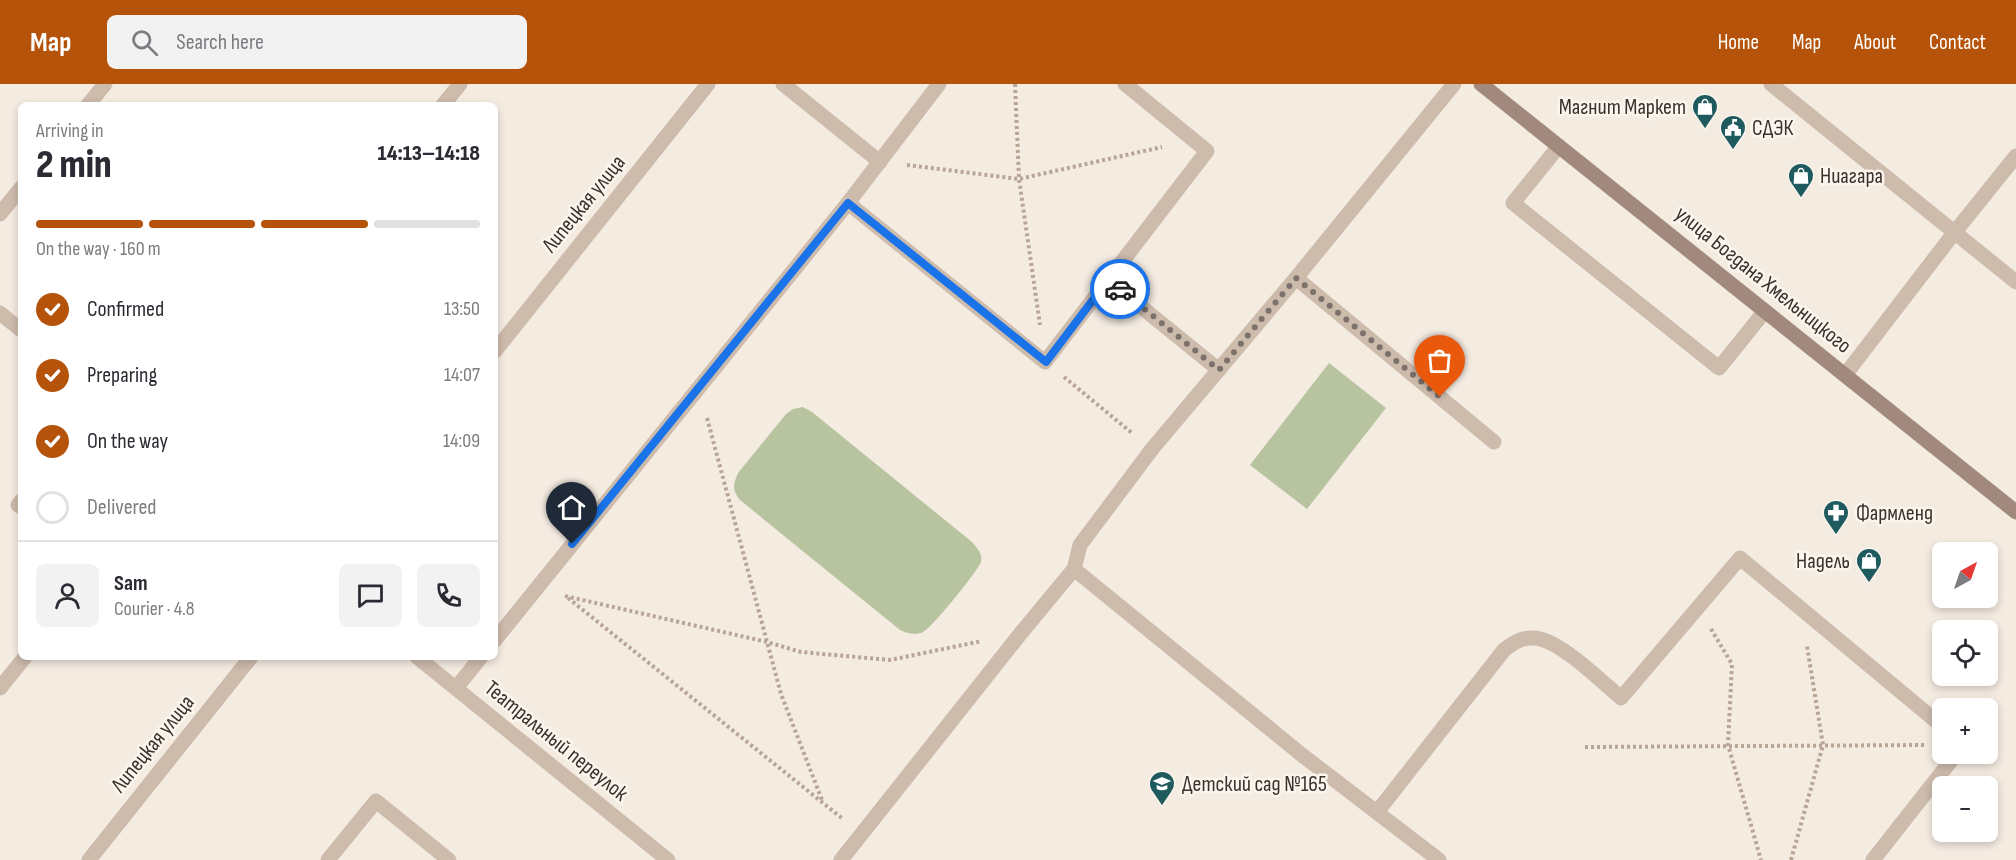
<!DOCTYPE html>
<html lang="en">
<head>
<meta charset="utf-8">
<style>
  body { margin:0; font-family:"Sofia Sans Condensed",sans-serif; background:#f2f2f3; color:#2b2b33; height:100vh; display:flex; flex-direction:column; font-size:22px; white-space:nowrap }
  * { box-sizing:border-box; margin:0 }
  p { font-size:20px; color:#7c7c81 }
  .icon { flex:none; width:33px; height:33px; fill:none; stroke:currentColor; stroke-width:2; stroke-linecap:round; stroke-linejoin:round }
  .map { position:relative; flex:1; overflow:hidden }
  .drawer { position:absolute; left:18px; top:18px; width:480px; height:558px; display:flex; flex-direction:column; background:#fff; border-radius:9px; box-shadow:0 3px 9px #0003 }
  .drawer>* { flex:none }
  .needle { width:39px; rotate:40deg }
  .buttons { position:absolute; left:1932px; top:458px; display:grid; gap:12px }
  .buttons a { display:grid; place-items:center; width:66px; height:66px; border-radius:9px; background:#fff; box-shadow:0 3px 9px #0003; font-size:30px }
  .pin { position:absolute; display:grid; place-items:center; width:51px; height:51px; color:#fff; margin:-62px -26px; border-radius:50% 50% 50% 0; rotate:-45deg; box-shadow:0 0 6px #0007 }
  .pin .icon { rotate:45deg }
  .courier { position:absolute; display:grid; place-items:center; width:60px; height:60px; margin:-30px; border:4px solid #1a73e8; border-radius:50%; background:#fff; color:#222; box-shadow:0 2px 8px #0007 }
  .headline em { font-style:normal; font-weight:800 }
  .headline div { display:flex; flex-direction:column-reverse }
  .headline { display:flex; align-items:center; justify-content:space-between; height:102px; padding:0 18px }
  h1 { font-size:39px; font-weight:800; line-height:45px }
  .bar { display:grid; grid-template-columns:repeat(4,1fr); gap:9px 6px; align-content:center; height:72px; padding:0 18px }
  .bar i { height:8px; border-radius:4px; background:#e1e1e2 }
  .bar .active { background:#b45309 }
  .bar p { grid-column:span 4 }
  .line { display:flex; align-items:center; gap:15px; padding:0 18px; border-top:2px solid #e1e1e2 }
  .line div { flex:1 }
  .round { display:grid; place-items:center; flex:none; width:63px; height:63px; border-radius:9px; background:#f2f2f3 }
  ol { padding:0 18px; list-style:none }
  li { display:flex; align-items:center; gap:18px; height:66px }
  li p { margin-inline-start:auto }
  li .icon { padding:6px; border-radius:50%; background:#b45309; color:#fff; stroke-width:4 }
  li:last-child { color:#7c7c81 }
  li i { width:33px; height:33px; border:3px solid #e1e1e2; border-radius:50% }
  header { display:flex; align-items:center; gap:36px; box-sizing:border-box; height:84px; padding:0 30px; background:#b45309; color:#fff }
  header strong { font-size:28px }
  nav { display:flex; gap:33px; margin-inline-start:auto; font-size:21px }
  .search { width:420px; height:54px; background:#f2f2f3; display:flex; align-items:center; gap:15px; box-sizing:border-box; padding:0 21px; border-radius:9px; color:#7c7c81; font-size:22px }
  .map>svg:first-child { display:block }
</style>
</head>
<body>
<header>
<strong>Map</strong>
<div class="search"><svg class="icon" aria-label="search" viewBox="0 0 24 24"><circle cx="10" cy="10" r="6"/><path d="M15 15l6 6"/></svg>Search here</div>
<nav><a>Home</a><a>Map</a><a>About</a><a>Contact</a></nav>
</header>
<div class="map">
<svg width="2016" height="776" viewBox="0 0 2016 776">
  <rect width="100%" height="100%" fill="#f4ebe1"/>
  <g fill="#b8c4a0">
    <polygon points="1329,279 1386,324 1307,425 1250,381"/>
    <path d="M803 323 812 328 972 458C977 464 983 470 981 478 977 488 932 544 923 548 915 552 907 549 900 546L740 416C732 406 733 401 738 389L786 330 793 325Z"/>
  </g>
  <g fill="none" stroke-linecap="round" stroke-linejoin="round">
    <g stroke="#b9a596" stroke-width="4" stroke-dasharray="3 3" stroke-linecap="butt">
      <polyline points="1015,0 1019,95 1040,241"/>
      <polyline points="907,81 1019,95 1162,63"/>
      <polyline points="1064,293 1132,349"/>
      <polyline points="707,334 781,610 822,716"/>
      <polyline points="565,512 767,558 801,568 890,576 982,557"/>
      <polyline points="568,514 843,735"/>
      <polyline points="1711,545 1732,580 1728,661 1761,776"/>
      <polyline points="1585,663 1926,661"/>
      <polyline points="1791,776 1823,661 1807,562"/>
    </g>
    <g stroke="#cdbbac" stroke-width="15">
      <polyline points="783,0 880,78"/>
      <polyline points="1125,0 1207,67 1108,196 1219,286"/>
      <polyline points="1771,0 2016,198"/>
      <polyline points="88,21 105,0"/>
      <polyline points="443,21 460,0"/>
      <polyline points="1559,62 1513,119 1719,284 1765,227"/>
      <polyline points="848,119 1045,278 1108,196"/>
      <polyline points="0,130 21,104"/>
      <polyline points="1296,194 1494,358"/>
      <polyline points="1845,291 1954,149 2016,72"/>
      <polyline points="21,417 18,421 21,423"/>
      <polyline points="1074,485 1302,671 1439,776"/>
      <polyline points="495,556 848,119 939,0"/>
      <polyline points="0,604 25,573"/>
      <polyline points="456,604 481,573"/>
      <path d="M1377 728 1504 566C1513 559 1522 553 1534 554 1559 555 1601 597 1621 614L1740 474 1942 642"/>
      <polyline points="328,776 376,717 449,776"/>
      <polyline points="841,776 1021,549 1074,485 1080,461 1152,365 1296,194 1454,0"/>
      <polyline points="1873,776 1957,669"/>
    </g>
    <g stroke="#cdbbac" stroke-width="15">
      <polyline points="0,229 21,246"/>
      <polyline points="495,267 708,0"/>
      <polyline points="417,573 668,776"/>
      <polyline points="89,776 251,573"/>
    </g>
    <polyline stroke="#a18a7d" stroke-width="15" points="1481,0 2016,428"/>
  </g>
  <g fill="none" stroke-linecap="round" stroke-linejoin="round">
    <polyline stroke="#7c716b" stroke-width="6" stroke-dasharray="0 10.8" points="1120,205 1219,286 1296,194 1440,313"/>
    <polyline stroke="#1a73e8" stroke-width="8" points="572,460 848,119 1046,278 1108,196 1120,205"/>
  </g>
  <defs>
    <symbol id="shop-pin" viewBox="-11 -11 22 30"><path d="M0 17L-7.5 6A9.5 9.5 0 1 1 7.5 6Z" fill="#1f5a5e" stroke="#fbf5ee"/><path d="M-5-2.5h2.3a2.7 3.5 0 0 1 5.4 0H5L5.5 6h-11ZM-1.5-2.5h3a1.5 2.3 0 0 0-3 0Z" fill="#fff"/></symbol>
    <symbol id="civic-pin" viewBox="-11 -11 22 30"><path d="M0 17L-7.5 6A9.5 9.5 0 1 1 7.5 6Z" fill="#1f5a5e" stroke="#fbf5ee"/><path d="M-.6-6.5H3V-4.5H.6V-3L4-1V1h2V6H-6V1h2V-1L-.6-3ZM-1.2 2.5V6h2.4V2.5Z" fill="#fff"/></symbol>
    <symbol id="pharmacy-pin" viewBox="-11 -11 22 30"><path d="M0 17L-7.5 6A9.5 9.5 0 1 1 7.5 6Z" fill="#1f5a5e" stroke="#fbf5ee"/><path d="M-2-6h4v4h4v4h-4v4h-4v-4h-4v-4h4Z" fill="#fff"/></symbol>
    <symbol id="school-pin" viewBox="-11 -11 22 30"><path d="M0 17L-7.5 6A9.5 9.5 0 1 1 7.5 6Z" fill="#1f5a5e" stroke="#fbf5ee"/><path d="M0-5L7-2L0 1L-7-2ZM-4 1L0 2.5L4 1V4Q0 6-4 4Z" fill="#fff"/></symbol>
  </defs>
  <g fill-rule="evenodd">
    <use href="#shop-pin" x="1690" y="8" width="30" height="40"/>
    <use href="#civic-pin" x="1718" y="29" width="30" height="40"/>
    <use href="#shop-pin" x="1786" y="77" width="30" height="40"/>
    <use href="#pharmacy-pin" x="1821" y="414" width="30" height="40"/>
    <use href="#shop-pin" x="1854" y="462" width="30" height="40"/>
    <use href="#school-pin" x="1147" y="685" width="30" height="40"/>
  </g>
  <g text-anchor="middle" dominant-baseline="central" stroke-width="5" stroke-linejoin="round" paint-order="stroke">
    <g font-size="22" fill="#3b302b" stroke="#fbf5ee" text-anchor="start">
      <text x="1686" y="23" text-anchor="end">Магнит Маркет</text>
      <text x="1752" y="44">СДЭК</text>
      <text x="1820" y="92">Ниагара</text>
      <text x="1856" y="429">Фармленд</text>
      <text x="1850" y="477" text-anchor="end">Надель</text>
      <text x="1182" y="700">Детский сад №165</text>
    </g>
    <g font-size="22" fill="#3b302b" stroke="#fbf5ee">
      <text transform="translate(584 120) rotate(-51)">Липецкая улица</text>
      <text transform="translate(1763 196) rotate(39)">улица Богдана Хмельницкого</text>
      <text transform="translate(556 657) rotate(39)">Театральный переулок</text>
      <text transform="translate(153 660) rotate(-51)">Липецкая улица</text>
    </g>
  </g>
</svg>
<div class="buttons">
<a><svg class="needle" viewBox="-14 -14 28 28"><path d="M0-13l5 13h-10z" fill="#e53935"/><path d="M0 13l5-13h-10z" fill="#7c7c81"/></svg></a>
<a><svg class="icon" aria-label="locate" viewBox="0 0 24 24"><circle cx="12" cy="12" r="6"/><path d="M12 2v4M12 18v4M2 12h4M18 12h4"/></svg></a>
<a>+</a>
<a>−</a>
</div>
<div class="pin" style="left:1440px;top:313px;background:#ea580c"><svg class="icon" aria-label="bag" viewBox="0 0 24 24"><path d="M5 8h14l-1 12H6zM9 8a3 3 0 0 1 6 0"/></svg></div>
<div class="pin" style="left:572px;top:460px;background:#1f2937"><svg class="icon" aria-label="home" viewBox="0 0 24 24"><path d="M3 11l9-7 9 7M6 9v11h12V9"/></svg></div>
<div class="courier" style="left:1120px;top:205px"><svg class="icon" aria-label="car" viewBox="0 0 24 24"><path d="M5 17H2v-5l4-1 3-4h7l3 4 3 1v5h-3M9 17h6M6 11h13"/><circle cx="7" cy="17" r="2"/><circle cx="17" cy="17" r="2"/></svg></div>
<section class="drawer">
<div class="headline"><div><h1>2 min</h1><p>Arriving in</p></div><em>14:13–14:18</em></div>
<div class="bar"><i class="active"></i><i class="active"></i><i class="active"></i><i></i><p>On the way · 160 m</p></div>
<ol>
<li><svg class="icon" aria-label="check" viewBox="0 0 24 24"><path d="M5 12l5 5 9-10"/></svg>Confirmed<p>13:50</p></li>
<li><svg class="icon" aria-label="check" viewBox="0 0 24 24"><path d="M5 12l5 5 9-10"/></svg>Preparing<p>14:07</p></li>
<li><svg class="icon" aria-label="check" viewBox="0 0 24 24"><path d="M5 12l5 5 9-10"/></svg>On the way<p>14:09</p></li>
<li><i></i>Delivered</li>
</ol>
<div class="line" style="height:108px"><a class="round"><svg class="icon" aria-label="person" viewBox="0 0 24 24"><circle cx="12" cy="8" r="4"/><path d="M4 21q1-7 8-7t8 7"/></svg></a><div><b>Sam</b><p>Courier · 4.8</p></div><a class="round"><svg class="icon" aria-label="chat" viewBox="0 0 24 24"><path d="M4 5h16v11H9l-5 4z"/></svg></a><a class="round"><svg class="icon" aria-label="phone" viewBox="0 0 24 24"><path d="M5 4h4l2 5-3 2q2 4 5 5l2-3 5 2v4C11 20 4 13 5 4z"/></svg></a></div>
</section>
</div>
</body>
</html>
